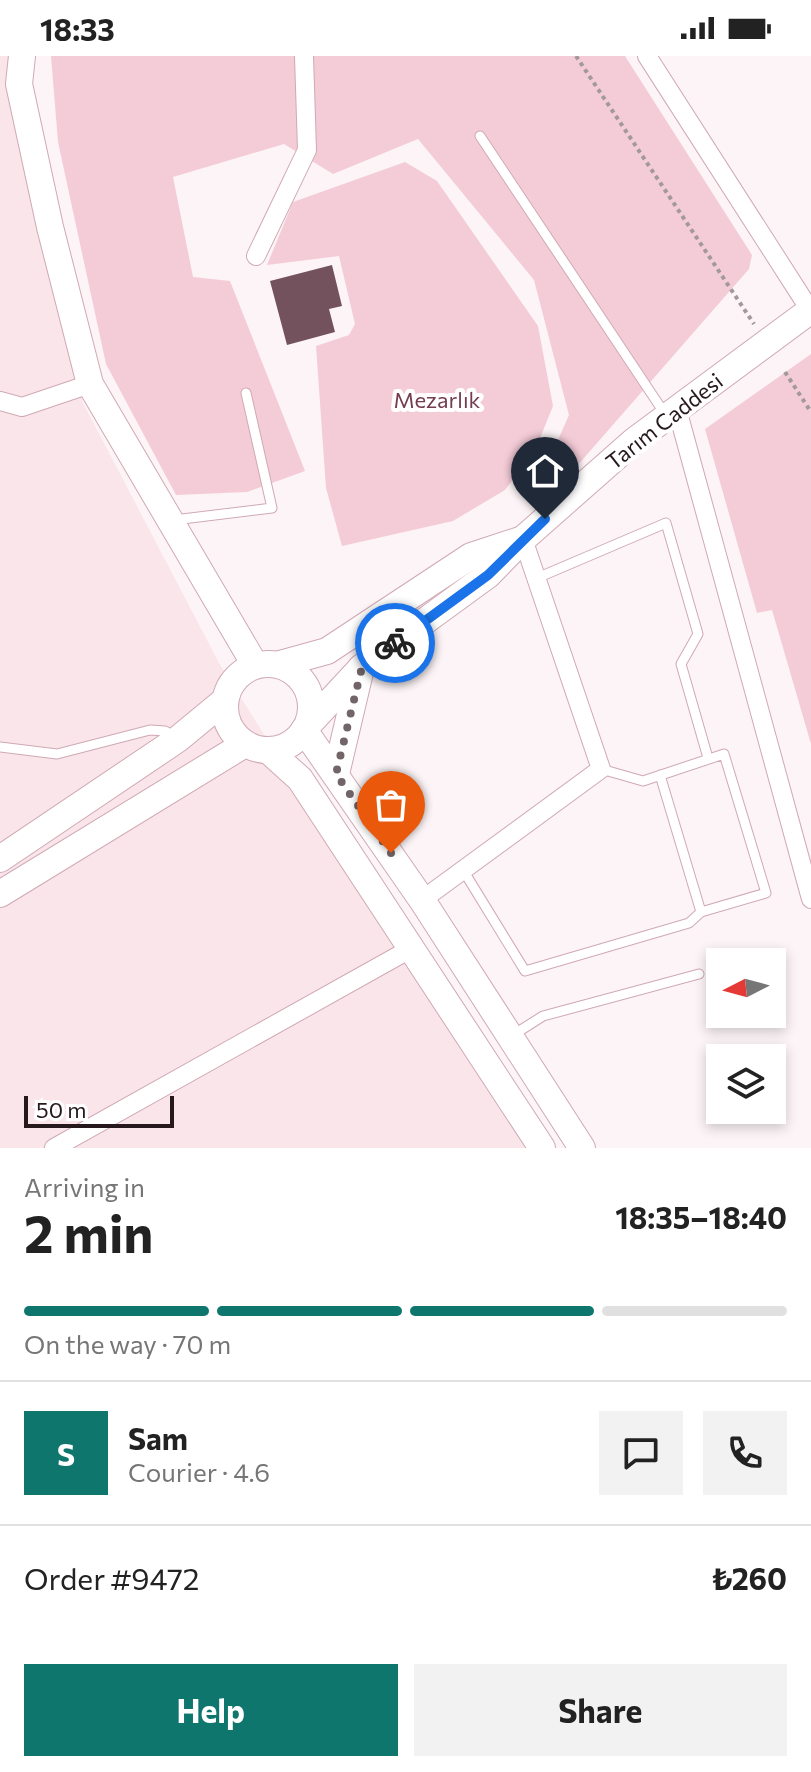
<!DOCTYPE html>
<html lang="en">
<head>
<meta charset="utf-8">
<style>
  body { margin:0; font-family:Commissioner,sans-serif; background:#f2f2f2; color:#222; height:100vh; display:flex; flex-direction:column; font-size:30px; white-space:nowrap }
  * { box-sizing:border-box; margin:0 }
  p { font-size:26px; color:#767676 }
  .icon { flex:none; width:44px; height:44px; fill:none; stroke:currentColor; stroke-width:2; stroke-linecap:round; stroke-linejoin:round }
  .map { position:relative; height:1092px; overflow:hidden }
  .details { display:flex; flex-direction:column; background:#fff; flex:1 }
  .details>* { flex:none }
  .needle { width:52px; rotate:264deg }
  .tools { position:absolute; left:706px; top:892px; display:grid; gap:16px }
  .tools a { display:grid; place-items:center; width:80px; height:80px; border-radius:0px; background:#fff; box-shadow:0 4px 12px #0003; font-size:40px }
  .scale { position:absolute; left:24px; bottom:20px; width:150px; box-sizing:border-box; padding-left:8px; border:4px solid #26181c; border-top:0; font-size:22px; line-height:28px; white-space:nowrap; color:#26181c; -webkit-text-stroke:6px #fff; paint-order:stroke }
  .pin { position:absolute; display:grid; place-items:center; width:68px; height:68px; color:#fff; margin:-82px -34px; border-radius:50% 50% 50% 0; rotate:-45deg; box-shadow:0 0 8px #0007 }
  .pin .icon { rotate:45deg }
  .courier { position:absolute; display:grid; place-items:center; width:80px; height:80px; margin:-40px; border:6px solid #1a73e8; border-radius:50%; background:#fff; color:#222; box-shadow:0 2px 10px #0007 }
  .head em { font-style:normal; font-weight:700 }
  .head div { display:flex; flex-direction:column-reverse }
  .head { display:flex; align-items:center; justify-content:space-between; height:136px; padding:0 24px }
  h1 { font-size:52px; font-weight:700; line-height:60px }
  .bar { display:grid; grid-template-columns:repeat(4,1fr); gap:12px 8px; align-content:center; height:96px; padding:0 24px }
  .bar i { height:10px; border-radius:6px; background:#e0e0e0 }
  .bar .on { background:#0f766e }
  .bar p { grid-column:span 4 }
  .line { display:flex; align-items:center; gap:20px; padding:0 24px; border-top:2px solid #e0e0e0 }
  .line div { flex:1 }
  .round { display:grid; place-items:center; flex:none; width:84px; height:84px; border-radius:0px; background:#f2f2f2 }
  .action { display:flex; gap:16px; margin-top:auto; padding:16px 24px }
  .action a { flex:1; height:92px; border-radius:0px; background:#0f766e; color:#fff; font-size:32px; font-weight:700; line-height:92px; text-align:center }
  .action a+a { background:#f2f2f2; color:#222 }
  .status { display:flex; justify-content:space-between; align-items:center; height:56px; padding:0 40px; background:#fff; direction:ltr }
  .status svg { height:22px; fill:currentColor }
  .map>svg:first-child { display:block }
</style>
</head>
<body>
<div class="status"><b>18:33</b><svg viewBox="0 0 49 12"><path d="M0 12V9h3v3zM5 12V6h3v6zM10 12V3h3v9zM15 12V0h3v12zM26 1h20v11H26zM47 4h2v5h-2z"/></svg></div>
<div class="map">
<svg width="811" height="1092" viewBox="0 0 811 1092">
  <rect width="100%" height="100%" fill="#fcf4f6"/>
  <polygon fill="#f9e5ea" points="0,0 9,0 8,30 83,347 219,607 525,1092 0,1092"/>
  <g fill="#f4ccd7">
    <polygon points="51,0 625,0 752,199 749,213 570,418 557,421 549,418 546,411 569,359 534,224 418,83 333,118 284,88 173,121 193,221 230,225 305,415 247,436 176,439 106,308 58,86"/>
    <polygon points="405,106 437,125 538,270 553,350 536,392 505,434 453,465 342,490 326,432 316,290 349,279 355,268 339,200 267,209 293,146"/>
    <polygon points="811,298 811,688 772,554 757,557 705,373"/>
  </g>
  <polygon fill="#74525d" points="332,209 342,250 329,253 335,276 287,289 270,225"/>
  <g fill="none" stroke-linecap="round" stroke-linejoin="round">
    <defs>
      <g id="lane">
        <polyline points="480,80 665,358"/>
        <polyline points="174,464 272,452 246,337"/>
        <polyline points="537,522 666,467 698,578 681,608 708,702"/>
        <polyline points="0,691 57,698 150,674 165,675 176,681"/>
        <polyline points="601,713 643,725 724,698 766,837 701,856 660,719"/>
        <polyline points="463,814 525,915 689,867 701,856"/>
        <polyline points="513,979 543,960 699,918"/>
      </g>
      <g id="street">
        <polyline points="647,0 810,254"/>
        <polyline points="256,200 307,94 304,0"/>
        <polyline points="0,345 22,351 90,328"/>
        <polyline points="677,353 811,843"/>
        <polyline points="422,844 601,713 523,483"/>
        <polyline points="54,1092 412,892"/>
      </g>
      <g id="secondary">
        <polyline points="22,0 19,28 50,171 90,328 255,609"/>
        <polyline points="280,608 327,595 471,500 520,484"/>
        <circle cx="268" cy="651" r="43"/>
        <polyline points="308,669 362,611 488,519 523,483 634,385 811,254"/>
        <polyline points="304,674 422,844 582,1092"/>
        <polyline points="269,695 300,723 542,1092"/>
        <polyline points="336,718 361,612"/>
        <polyline points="0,803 178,683 224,645"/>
        <polyline points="0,838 245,688"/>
      </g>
    </defs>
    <use href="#lane" stroke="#d0a9b4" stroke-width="11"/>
    <use href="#street" stroke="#d0a9b4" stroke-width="20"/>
    <use href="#secondary" stroke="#d0a9b4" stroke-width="28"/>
    <g stroke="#a3999c" stroke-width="4" stroke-dasharray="4 4" stroke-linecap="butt">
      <polyline points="576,0 754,268"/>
      <polyline points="785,316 811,356"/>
    </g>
    <use href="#lane" stroke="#fff" stroke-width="9"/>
    <use href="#street" stroke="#fff" stroke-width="18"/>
    <use href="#secondary" stroke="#fff" stroke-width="26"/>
  </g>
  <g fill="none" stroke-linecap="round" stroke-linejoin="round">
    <polyline stroke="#716568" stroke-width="8" stroke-dasharray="0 14.4" points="391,797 336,718 362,611 395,587"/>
    <polyline stroke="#1a73e8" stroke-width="10" points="395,587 488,519 545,463"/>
  </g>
  <g text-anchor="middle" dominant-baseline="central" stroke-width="8" stroke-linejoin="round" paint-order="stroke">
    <g font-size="22" fill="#763c50" stroke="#fff">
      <text x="437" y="343">Mezarlık</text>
    </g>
    <g font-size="22" fill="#26181c" stroke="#fff">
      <text transform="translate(664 365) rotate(-38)">Tarım Caddesi</text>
    </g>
  </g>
</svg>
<div class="tools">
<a><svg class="needle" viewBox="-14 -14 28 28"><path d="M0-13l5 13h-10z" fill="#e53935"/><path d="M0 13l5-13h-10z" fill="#767676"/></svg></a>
<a><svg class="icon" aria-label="layers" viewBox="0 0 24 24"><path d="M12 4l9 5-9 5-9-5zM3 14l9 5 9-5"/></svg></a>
</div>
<div class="scale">50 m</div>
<div class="pin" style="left:391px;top:797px;background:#ea580c"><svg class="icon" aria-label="bag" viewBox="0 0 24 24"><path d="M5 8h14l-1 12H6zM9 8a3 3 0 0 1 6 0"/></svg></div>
<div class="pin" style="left:545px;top:463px;background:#1f2937"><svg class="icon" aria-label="home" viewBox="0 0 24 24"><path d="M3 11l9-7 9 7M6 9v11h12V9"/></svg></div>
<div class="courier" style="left:395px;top:587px"><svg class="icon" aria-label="bike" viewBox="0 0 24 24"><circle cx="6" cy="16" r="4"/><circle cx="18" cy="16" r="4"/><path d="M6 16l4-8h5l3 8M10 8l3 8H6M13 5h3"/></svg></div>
</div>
<section class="details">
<div class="head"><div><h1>2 min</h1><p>Arriving in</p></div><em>18:35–18:40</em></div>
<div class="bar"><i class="on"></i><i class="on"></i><i class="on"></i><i></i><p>On the way · 70 m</p></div>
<div class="line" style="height:144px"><b class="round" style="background:#0f766e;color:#fff">S</b><div><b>Sam</b><p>Courier · 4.6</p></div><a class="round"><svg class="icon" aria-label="chat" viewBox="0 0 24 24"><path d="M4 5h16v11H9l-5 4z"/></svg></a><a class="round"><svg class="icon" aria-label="phone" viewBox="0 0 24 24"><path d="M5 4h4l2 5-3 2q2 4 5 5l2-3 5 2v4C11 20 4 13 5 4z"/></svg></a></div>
<div class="line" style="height:104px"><div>Order #9472</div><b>₺260</b></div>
<div class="action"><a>Help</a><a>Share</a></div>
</section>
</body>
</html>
